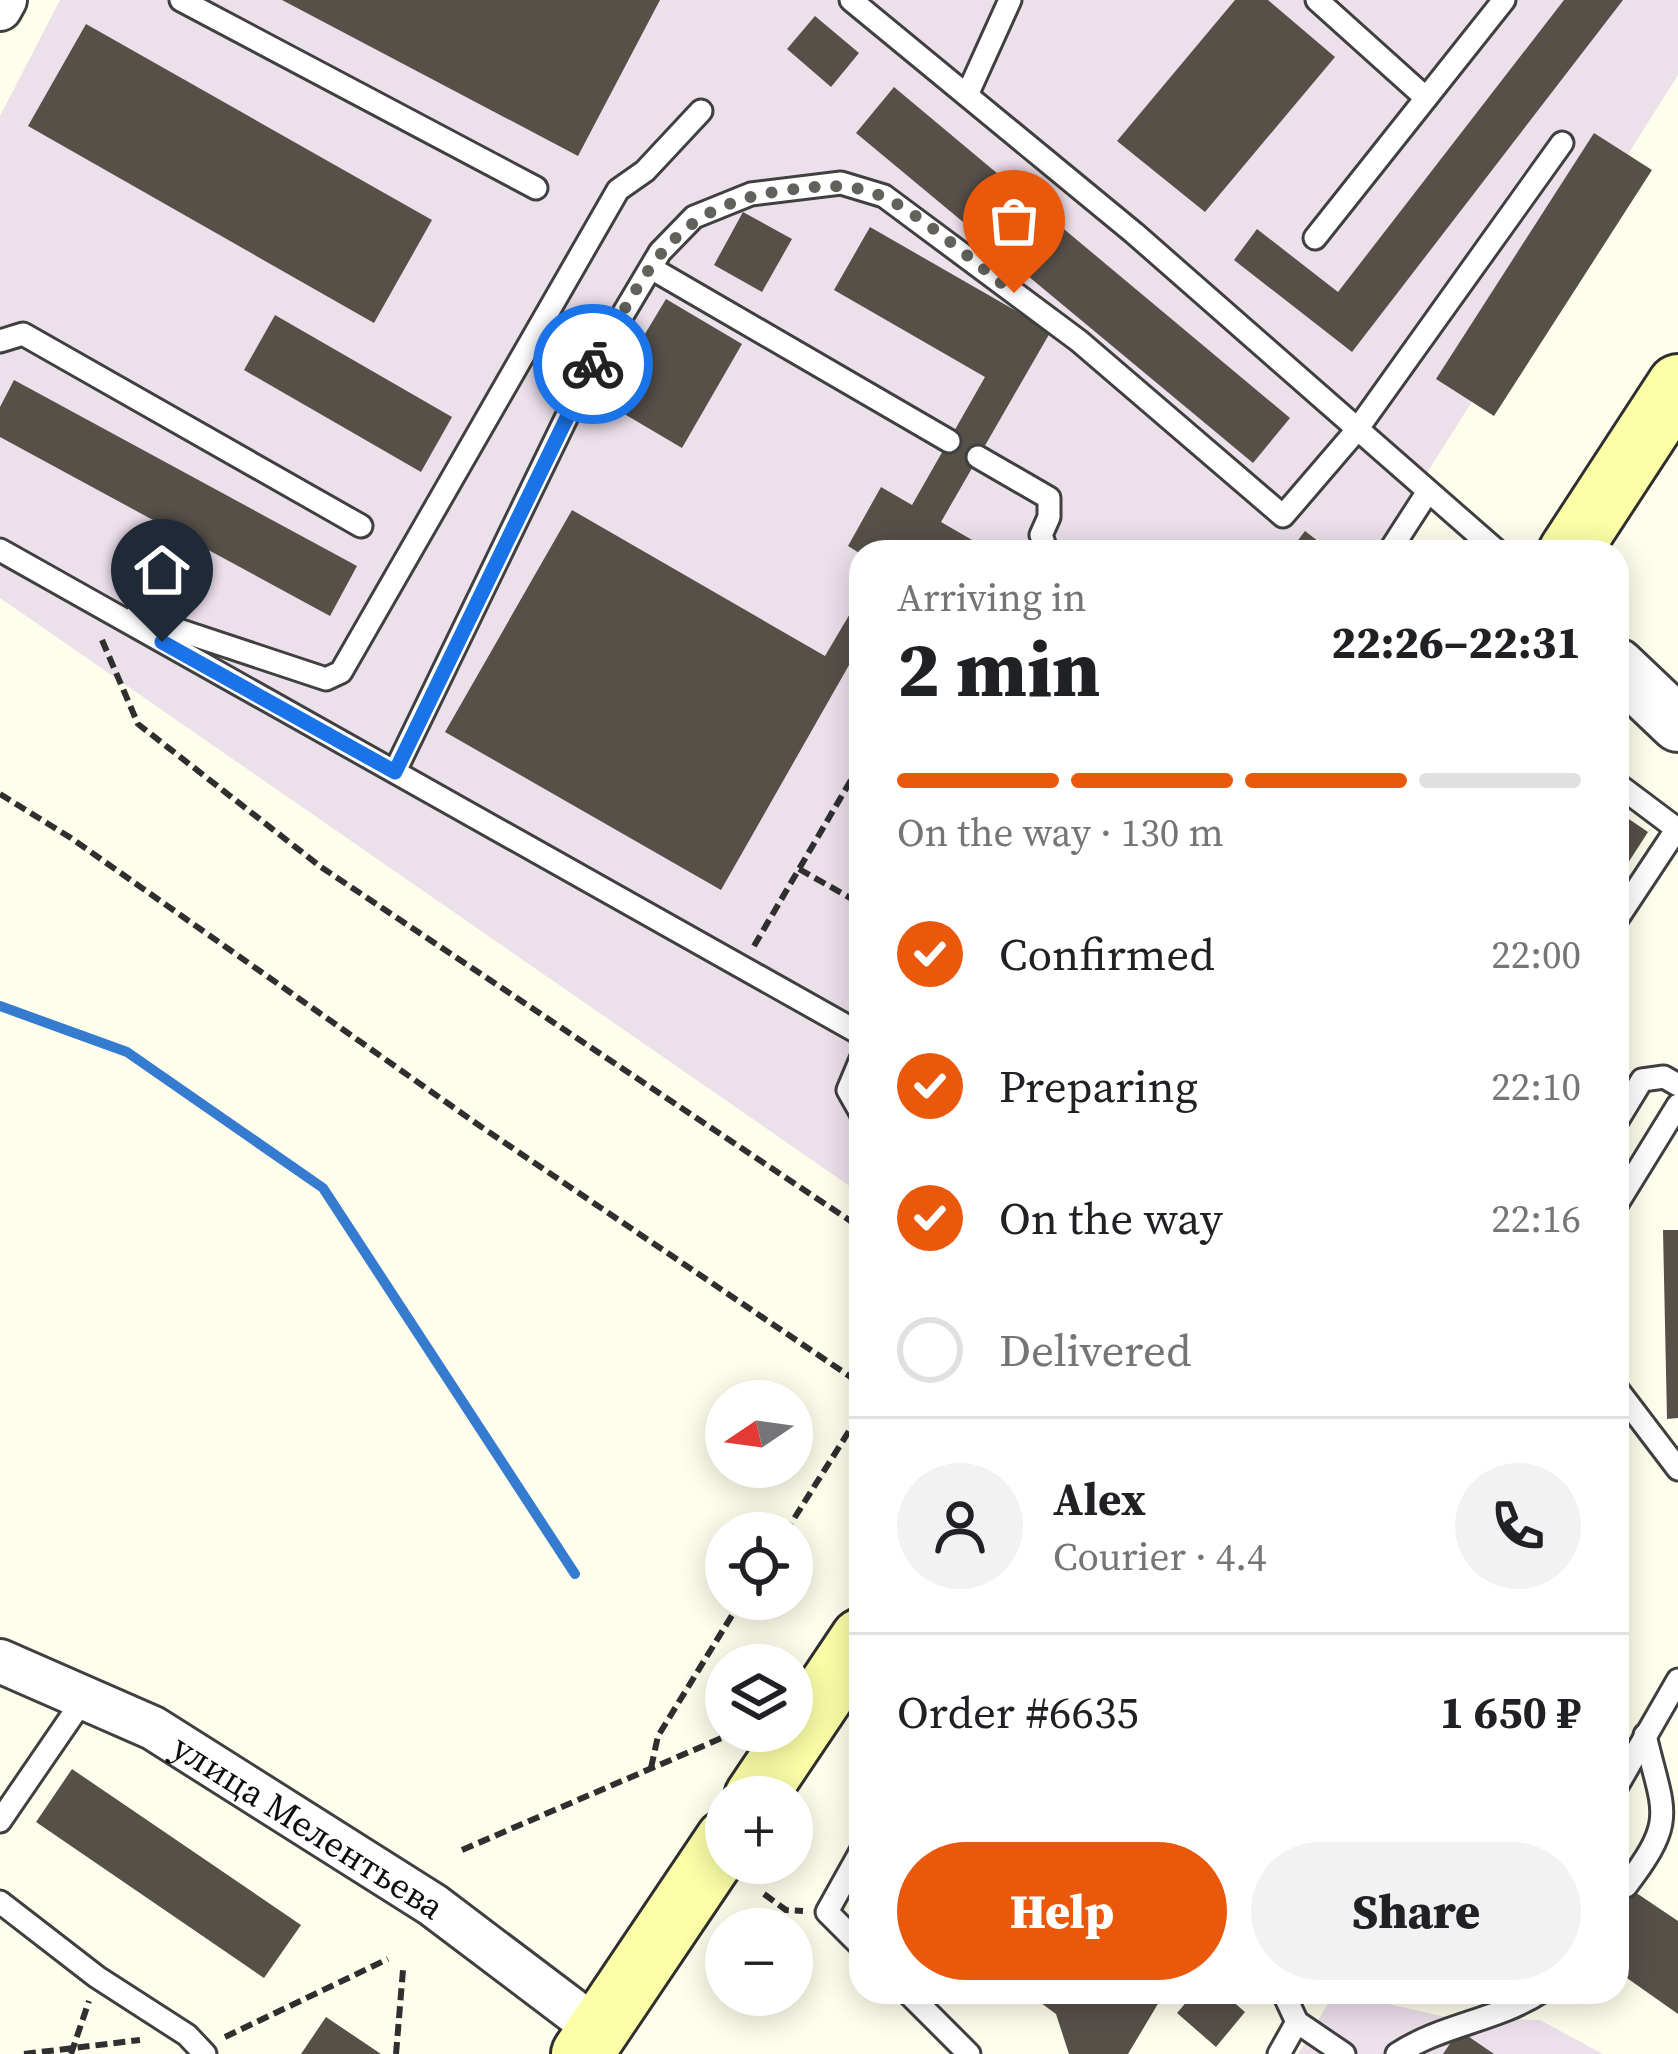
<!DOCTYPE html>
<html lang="en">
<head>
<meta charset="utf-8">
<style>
  body { margin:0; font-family:"Source Serif 4",serif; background:#f2f2f2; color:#202124; height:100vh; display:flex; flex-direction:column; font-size:45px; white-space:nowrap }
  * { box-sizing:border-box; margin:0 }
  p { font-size:39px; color:#757577 }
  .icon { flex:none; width:66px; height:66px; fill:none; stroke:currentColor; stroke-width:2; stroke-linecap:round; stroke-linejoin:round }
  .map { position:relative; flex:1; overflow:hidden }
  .panel { position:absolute; left:849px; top:540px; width:780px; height:1464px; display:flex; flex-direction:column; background:#fff; border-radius:36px; box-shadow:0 6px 30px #0003 }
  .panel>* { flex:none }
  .needle { width:78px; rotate:257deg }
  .fabs { position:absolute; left:705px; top:1380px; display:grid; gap:24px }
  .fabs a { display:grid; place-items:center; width:108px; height:108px; border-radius:50%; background:#fff; box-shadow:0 6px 30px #0003; font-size:60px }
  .pin { position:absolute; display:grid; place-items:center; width:102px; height:102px; color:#fff; margin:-123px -51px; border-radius:50% 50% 50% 0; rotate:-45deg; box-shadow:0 0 12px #0007 }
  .pin .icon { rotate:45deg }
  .courier { position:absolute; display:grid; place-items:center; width:120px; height:120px; margin:-60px; border:9px solid #1a73e8; border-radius:50%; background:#fff; color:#222; box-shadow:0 3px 15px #0007 }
  .head em { font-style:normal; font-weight:800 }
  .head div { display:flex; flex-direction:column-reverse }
  .head { display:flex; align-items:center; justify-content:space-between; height:204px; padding:0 48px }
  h1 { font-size:78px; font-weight:800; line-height:90px }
  .bar { display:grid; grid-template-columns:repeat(4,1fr); gap:18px 12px; align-content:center; height:144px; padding:0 48px }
  .bar i { height:15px; border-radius:9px; background:#e0e0e0 }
  .bar .active { background:#ea580c }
  .bar p { grid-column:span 4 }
  .line { display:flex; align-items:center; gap:30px; padding:0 48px; border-top:3px solid #e0e0e0 }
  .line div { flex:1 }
  .round { display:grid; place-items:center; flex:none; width:126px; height:126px; border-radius:63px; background:#f2f2f2 }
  ol { padding:0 48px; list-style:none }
  li { display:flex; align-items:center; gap:36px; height:132px }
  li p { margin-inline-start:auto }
  li .icon { padding:12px; border-radius:50%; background:#ea580c; color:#fff; stroke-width:4 }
  li:last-child { color:#757577 }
  li i { width:66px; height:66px; border:6px solid #e0e0e0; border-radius:50% }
  .cta { display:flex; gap:24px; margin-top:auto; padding:24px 48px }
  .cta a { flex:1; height:138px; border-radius:72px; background:#ea580c; color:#fff; font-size:48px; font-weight:800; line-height:138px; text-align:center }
  .cta a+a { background:#f2f2f2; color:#202124 }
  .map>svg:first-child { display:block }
</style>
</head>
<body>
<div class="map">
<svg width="1678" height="2054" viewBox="0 0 1678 2054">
  <rect width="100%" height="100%" fill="#fffeec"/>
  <g fill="#ece0eb">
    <polygon points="60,0 1678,0 1678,75 1377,552 861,552 861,1194 0,598 0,116"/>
    <polygon points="1335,1992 1446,2017 1540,2020 1603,2054 1298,2054"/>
  </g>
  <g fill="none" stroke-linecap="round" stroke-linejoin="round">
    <polyline stroke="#357bd0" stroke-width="10" points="0,1006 127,1052 323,1188 575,1574"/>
  </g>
  <g fill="#565049">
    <polygon points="282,0 660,0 578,156"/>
    <polygon points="1235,0 1268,0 1335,57 1205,212 1117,141"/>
    <polygon points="1564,0 1623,0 1352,352 1234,260 1257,229 1338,292"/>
    <polygon points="815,16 859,53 831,87 787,49"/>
    <polygon points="86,24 432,220 374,323 28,126"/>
    <polygon points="894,87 1290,418 1253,463 856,133"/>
    <polygon points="1594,133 1652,170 1494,416 1436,379"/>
    <polygon points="743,212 792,239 762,292 714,265"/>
    <polygon points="870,227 1051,331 941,522 993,552 861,554 848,546 881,487 912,505 985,377 834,290"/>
    <polygon points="666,299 742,344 682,448 604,402"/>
    <polygon points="275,315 452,417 421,472 244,370"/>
    <polygon points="14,380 357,566 330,616 0,437 0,407"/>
    <polygon points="572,510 825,656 861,595 861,644 721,890 445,732"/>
    <polygon points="1305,531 1323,545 1318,552 1289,552"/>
    <polygon points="1617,811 1648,832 1617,880"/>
    <polygon points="1663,1230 1678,1230 1678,1418 1667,1419"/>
    <polygon points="72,1769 301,1925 264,1978 36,1822"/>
    <polygon points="1617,1880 1678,1921 1678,2014 1617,1971"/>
    <polygon points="1026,1992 1165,1992 1128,2054 1069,2054 1056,2014"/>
    <polygon points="1195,1992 1222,1992 1245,2012 1216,2047 1177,2013"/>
    <polygon points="326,2017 381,2054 301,2054"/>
    <polygon points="1459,2030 1494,2054 1443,2054"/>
  </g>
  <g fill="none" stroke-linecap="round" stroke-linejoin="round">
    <defs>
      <g id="service">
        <polyline points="181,0 536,188"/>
        <polyline points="851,0 1134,233 1498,552"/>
        <polyline points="1317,0 1426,98"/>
        <polyline points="967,95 1010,0"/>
        <polyline points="1315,238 1504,0"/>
        <polyline points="651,268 949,441"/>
        <polyline points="0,341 23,334 361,526"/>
        <polyline points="978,457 1049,498 1049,517 1041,535 1047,552"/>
        <polyline points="0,550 861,1034"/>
        <polyline points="1389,552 1427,493"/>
        <polyline points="136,616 326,679 341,672 618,190 645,171 701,111"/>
        <polyline points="395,771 588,373 660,252 694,217 751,194 841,183 884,196 1079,341 1283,516 1356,431 1562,143"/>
        <polyline points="1617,784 1677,829"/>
        <polyline points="1617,919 1678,827"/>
        <polyline points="861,1059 848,1090 861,1113"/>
        <polyline points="1617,1121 1642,1080 1664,1077 1678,1085"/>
        <polyline points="1617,1204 1678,1105"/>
        <polyline points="1617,1389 1678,1469"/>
        <polyline points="1617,1786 1678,1680"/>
        <polyline points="0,1821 85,1697"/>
        <polyline points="861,1851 827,1912 861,1946"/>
        <path d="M1626 1886C1678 1818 1663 1813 1645 1735"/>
        <polyline points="0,1902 97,1977 187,2035 205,2054"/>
        <polyline points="907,1992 969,2054"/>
        <polyline points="1283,1992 1297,2022 1344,2054"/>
        <polyline points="1279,2054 1297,2022"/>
        <path d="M1397 2054C1443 2024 1496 2021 1541 1992"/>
      </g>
      <g id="minor">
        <polyline points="0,9 5,0"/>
        <path id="s1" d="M0 1661 153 1728 433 1905 597 2029"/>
      </g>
      <polyline id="tertiary" points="1617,666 1678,724"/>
      <g id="secondary">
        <polyline points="1569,552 1678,385"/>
        <polyline points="755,1797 861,1639"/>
        <polyline points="582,2054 726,1840"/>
      </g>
    </defs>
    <use href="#service" stroke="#404040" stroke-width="27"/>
    <use href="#minor" stroke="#404040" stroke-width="48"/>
    <use href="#tertiary" stroke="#404040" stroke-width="60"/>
    <use href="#secondary" stroke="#2f2f2f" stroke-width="66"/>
    <g stroke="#2f2f2f" stroke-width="6" stroke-dasharray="12 6" stroke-linecap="butt">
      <polyline points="102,640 138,724 321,867 861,1228"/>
      <polyline points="0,794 71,838 480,1126 861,1384"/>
      <polyline points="799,869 861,904"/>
      <polyline points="754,946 861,763"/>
      <polyline points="785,1533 861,1412"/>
      <polyline points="651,1768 658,1736 742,1599"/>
      <polyline points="462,1850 738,1731"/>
      <polyline points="764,1894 786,1910 803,1911"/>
      <polyline points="225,2037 388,1959"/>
      <polyline points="24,2054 140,2040"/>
      <polyline points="71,2054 89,2001"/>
      <polyline points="396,2054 403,1970"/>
    </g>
    <use href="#service" stroke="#fff" stroke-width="21"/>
    <use href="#minor" stroke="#fff" stroke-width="42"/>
    <use href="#tertiary" stroke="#fff" stroke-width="54"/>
    <use href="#secondary" stroke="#fcffa7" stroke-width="60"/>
  </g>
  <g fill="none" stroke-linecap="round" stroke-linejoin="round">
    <path stroke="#62615b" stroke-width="12" stroke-dasharray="0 21.6" d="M593 364C649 270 668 205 788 190 821 186 848 182 879 195 917 210 978 266 1014 293"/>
    <polyline stroke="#1a73e8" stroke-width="15" points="162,642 395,772 593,364"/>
  </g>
  <g text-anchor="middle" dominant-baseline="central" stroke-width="12" stroke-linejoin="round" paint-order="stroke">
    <g font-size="36" fill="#0d0d0d" stroke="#fff">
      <text stroke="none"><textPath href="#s1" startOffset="351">улица Мелентьева</textPath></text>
    </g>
  </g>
</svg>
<div class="fabs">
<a><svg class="needle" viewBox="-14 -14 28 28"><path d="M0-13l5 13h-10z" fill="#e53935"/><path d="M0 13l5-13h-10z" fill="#757577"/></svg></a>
<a><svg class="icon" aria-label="locate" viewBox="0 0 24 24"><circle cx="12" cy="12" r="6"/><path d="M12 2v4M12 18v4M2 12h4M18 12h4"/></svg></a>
<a><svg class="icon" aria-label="layers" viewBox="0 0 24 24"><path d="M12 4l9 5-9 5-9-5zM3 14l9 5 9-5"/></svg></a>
<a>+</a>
<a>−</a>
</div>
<div class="pin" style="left:1014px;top:293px;background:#ea580c"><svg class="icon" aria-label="bag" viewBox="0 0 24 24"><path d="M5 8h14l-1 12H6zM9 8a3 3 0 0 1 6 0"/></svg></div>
<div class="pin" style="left:162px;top:642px;background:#1f2937"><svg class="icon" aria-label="home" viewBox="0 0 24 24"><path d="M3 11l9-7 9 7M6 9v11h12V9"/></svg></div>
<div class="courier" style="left:593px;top:364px"><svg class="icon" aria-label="bike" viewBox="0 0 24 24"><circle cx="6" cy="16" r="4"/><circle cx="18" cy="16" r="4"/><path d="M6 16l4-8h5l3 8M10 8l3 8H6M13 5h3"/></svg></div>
<section class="panel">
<div class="head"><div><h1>2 min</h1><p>Arriving in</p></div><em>22:26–22:31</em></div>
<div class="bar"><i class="active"></i><i class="active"></i><i class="active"></i><i></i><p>On the way · 130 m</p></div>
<ol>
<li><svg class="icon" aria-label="check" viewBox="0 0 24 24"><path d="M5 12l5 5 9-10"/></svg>Confirmed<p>22:00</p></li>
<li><svg class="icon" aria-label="check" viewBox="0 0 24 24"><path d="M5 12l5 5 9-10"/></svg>Preparing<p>22:10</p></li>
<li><svg class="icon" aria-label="check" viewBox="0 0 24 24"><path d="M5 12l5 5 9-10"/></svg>On the way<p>22:16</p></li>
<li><i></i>Delivered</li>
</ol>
<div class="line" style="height:216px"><a class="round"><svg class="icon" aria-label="person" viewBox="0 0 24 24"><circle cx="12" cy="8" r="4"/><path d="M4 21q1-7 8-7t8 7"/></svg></a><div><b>Alex</b><p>Courier · 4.4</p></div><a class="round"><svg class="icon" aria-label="phone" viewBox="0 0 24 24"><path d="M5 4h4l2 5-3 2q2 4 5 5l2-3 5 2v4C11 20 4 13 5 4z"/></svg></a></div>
<div class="line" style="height:156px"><div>Order #6635</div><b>1 650 ₽</b></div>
<div class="cta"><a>Help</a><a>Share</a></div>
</section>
</div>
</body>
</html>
